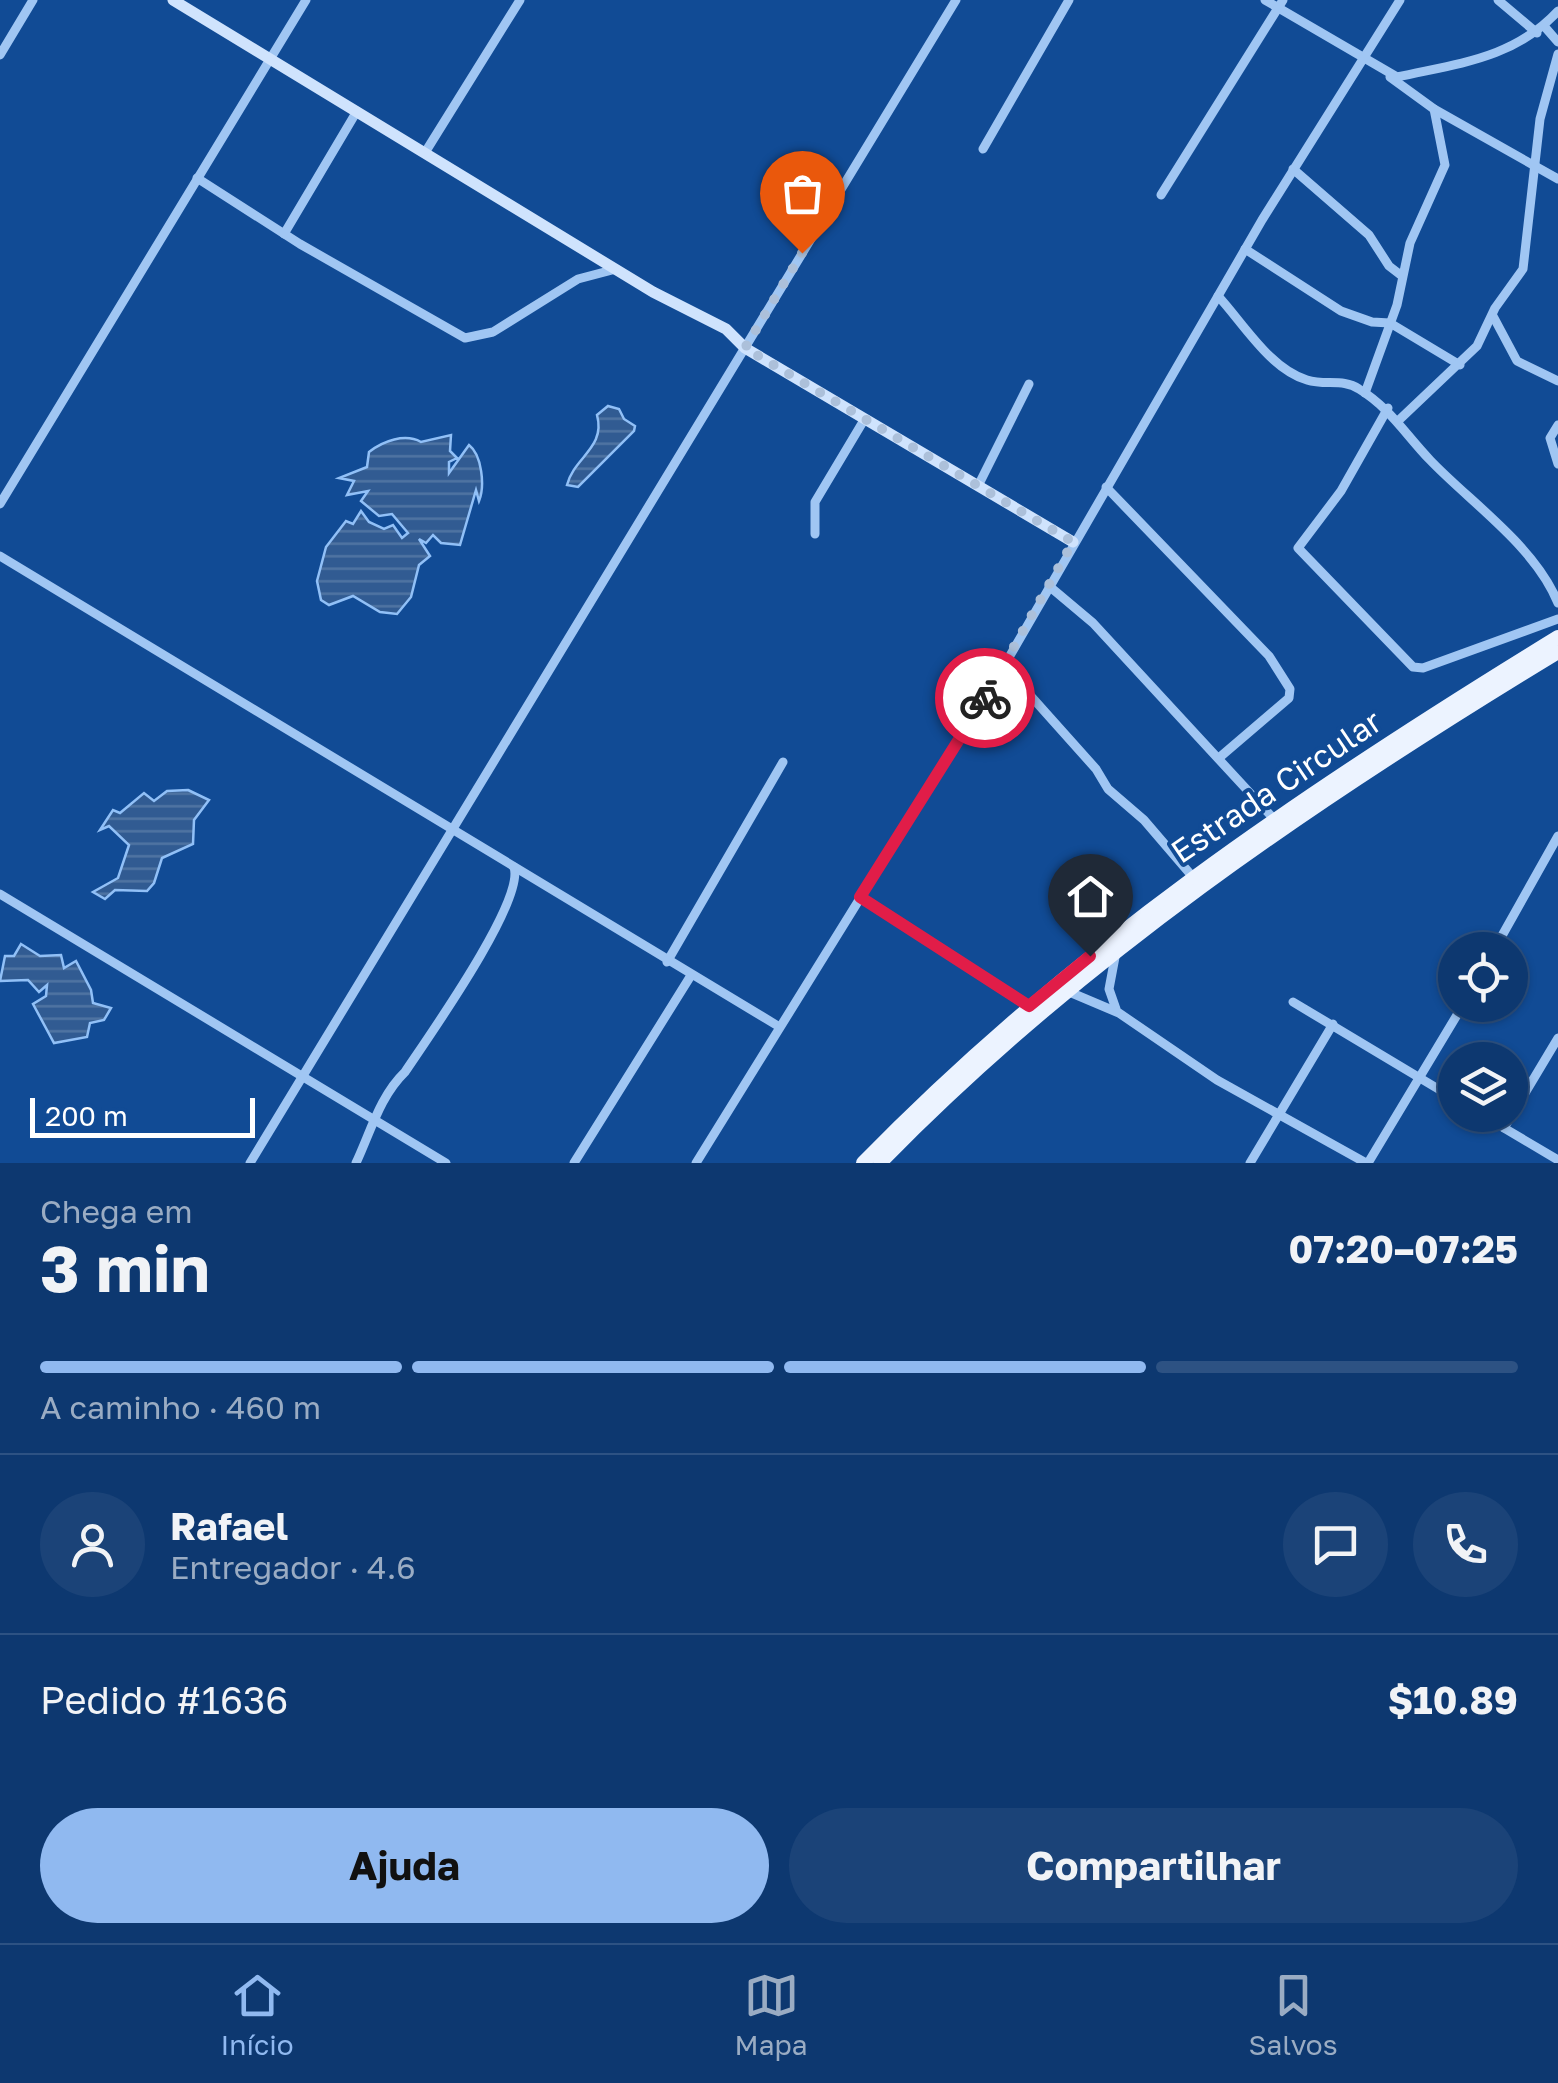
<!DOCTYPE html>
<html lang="pt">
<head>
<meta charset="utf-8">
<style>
  body { margin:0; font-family:"Golos Text",sans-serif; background:#1b4378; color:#f1f3f6; height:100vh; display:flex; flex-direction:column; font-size:38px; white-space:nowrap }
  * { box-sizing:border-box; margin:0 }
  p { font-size:32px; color:#9aacc3 }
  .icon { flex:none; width:55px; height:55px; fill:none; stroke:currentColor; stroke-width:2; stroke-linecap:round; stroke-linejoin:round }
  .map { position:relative; height:1163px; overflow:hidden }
  .sheet { display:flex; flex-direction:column; background:#0d3870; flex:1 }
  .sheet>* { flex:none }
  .buttons { position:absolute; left:1438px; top:932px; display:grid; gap:20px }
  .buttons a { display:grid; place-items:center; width:90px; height:90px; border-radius:50%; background:#0d3870; box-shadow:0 2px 8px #0004,0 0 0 2px #2d5283; font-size:50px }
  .scale { position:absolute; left:30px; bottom:25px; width:225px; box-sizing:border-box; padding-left:10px; border:5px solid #fff; border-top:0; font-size:28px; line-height:35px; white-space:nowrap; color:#fff; -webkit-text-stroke:8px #114b95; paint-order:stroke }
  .pin { position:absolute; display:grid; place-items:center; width:85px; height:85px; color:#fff; margin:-102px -42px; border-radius:50% 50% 50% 0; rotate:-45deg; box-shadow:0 0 10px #0007 }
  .pin .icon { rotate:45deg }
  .courier { position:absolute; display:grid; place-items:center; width:100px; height:100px; margin:-50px; border:8px solid #e11d48; border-radius:50%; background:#fff; color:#222; box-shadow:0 2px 12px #0007 }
  .head em { font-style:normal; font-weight:700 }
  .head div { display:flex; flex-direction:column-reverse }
  .head { display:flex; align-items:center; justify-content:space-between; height:170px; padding:0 40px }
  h1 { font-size:65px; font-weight:700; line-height:75px }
  .bar { display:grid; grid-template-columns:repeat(4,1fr); gap:15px 10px; align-content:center; height:120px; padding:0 40px }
  .bar i { height:12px; border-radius:8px; background:#2d5283 }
  .bar .current { background:#90b9f0 }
  .bar p { grid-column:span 4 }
  .line { display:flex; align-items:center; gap:25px; padding:0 40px; border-top:2px solid #2d5283 }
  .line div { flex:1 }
  .round { display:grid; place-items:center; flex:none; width:105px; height:105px; border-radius:52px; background:#1b4378 }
  .primary-button { display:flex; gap:20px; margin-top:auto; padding:20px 40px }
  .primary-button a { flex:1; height:115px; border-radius:60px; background:#90b9f0; color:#111; font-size:40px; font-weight:700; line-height:115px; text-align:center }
  .primary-button a+a { background:#1b4378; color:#f1f3f6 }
  .tab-bar { display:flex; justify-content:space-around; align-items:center; height:140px; border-top:2px solid #2d5283; background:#0d3870; font-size:28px; color:#9aacc3 }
  .tab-bar a { display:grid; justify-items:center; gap:5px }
  .tab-bar .current { color:#90b9f0 }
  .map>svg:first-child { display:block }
</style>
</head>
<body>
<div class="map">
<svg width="1558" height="1163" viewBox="0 0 1558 1163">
  <defs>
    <pattern id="water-rules" width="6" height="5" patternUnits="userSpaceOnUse" patternTransform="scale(2.5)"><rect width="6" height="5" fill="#315b92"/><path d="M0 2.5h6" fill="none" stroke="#5074a2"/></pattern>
  </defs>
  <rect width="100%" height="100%" fill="#114b95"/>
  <g fill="url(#water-rules)" stroke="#91c0f7" stroke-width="2.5">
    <path d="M608 406 619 409 624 419 635 426 634 431 578 487 567 485C574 457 606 448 597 415Z"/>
    <path d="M451 435 450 451 457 458 449 462V473L469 445C482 455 485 486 479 501L476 490 460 545 441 543 433 535 426 543 419 539 430 556 419 565 411 597 397 614 380 612 353 596 329 605 321 600 317 581 326 547 346 521 353 524 361 511 369 522 384 529 393 525 402 538 408 533 392 514 379 516 361 501 368 491 347 495 354 481 339 478 367 467 369 452C383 441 405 433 421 442Z"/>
    <polygon points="188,790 209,800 194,820 193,844 162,858 154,883 147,891 115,890 105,899 93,892 118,878 129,845 109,826 100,830 113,810 120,813 144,793 154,801 167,791"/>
    <polygon points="21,944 40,956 61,955 64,968 76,961 91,990 93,1003 111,1008 104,1020 90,1023 87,1037 54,1043 33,1004 46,996 47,985 39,992 28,980 0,981 5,956 14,956"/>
  </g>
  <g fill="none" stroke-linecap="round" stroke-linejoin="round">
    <g stroke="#a0c6f3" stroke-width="9">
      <path d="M1265 0 1397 77C1459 63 1513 59 1558 11"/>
      <polyline points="1498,0 1537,33"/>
      <polyline points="1544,26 1558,42"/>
      <polyline points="0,55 33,0"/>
      <polyline points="1390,77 1434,109 1558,179"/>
      <polyline points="983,149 1069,0"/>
      <polyline points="426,151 520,0"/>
      <polyline points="1293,169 1369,235 1389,266 1402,276"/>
      <polyline points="197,178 300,244 465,338 493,332 578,279 616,269"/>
      <polyline points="1161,195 1283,0"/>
      <polyline points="284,234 357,111"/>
      <polyline points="1245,249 1341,311 1372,322 1390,323 1460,365"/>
      <path d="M1218 296C1243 323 1270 369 1307 380 1325 386 1343 378 1359 389 1390 408 1405 434 1430 460 1471 503 1535 546 1558 603"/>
      <polyline points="1493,316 1517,361 1558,381"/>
      <polyline points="1365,393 1397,305 1410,243 1445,165 1434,109"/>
      <polyline points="1388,408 1341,491 1298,548 1413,667 1423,668 1558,619"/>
      <polyline points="1398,421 1477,346 1495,308 1523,269 1540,119 1558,54"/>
      <polyline points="1558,425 1550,438 1558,464"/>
      <polyline points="978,486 1029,384"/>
      <polyline points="1106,487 1269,656 1290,689 1289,698 1220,757"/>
      <polyline points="0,504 306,0"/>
      <polyline points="815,534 815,502 864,420"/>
      <polyline points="0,556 778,1026"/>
      <polyline points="1049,586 1093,623 1273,818"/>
      <polyline points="1004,666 1096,769 1108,789 1144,820 1192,876"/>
      <polyline points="0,894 446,1163"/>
      <polyline points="860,897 1029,1007"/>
      <polyline points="1494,950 1558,836"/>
      <polyline points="667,962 783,762"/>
      <polyline points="1067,991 1119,1013 1217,1080 1366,1163"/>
      <polyline points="1293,1002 1455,1099"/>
      <polyline points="1116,1009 1109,989 1116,952"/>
      <polyline points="1482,1115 1558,1160"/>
      <polyline points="1504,1128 1558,1038"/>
      <polyline points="250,1163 956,0"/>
      <path d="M356 1163C371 1131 380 1096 405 1072 429 1036 525 901 514 867"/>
      <polyline points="574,1163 690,977"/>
      <polyline points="696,1163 1004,666 1262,220 1400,0"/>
      <polyline points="1250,1163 1333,1024"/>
      <polyline points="1368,1163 1463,1005"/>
    </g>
    <polyline stroke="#cfe3fd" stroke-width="11" points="173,0 653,292 726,329 745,348 1073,542"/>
    <g stroke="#ecf3ff" stroke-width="14">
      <path d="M863 1163C1071 949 1305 792 1558 637"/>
      <path d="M880 1163C1080 958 1314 800 1558 652"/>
    </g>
  </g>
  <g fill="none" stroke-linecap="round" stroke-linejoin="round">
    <polyline stroke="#acc0da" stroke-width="10" stroke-dasharray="0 18" points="802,253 745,348 1073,542 985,698"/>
    <polyline stroke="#e11d48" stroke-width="12" points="985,698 860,897 1029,1006 1090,956"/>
  </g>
  <g text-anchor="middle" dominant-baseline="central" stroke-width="8" stroke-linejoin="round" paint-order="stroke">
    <g font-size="32" fill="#fff" stroke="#114b95">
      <text transform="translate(1276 786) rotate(-34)">Estrada Circular</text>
    </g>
  </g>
</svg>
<div class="buttons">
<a><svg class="icon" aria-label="locate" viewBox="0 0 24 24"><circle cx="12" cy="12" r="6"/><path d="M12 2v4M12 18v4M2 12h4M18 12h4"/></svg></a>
<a><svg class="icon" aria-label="layers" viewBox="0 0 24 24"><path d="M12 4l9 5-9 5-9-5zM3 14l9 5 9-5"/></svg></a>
</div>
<div class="scale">200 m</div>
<div class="pin" style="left:802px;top:253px;background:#ea580c"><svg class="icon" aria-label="bag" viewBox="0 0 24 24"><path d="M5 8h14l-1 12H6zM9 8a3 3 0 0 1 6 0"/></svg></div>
<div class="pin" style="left:1090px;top:956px;background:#1f2937"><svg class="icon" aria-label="home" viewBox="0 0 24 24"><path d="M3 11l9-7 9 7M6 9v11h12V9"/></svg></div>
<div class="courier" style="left:985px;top:698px"><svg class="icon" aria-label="bike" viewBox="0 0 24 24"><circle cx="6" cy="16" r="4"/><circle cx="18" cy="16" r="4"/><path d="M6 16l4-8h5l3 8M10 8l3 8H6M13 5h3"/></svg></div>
</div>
<section class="sheet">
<div class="head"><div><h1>3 min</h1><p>Chega em</p></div><em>07:20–07:25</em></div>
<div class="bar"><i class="current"></i><i class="current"></i><i class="current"></i><i></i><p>A caminho · 460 m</p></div>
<div class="line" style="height:180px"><a class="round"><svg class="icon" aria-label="person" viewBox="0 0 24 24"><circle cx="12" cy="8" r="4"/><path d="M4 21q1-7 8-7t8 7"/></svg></a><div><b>Rafael</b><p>Entregador · 4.6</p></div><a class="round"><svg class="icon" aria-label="chat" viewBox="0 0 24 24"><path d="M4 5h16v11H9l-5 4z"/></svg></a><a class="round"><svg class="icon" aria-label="phone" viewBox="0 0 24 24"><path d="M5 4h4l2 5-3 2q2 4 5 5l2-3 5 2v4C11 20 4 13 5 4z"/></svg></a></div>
<div class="line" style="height:130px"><div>Pedido #1636</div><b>$10.89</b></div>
<div class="primary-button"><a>Ajuda</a><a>Compartilhar</a></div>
</section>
<nav class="tab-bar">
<a class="current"><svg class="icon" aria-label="home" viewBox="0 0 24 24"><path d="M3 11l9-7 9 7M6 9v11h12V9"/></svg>Início</a>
<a><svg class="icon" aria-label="map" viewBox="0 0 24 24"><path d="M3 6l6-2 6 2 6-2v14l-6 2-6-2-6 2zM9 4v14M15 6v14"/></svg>Mapa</a>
<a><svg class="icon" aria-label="saved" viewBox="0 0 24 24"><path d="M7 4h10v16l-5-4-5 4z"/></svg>Salvos</a>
</nav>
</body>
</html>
